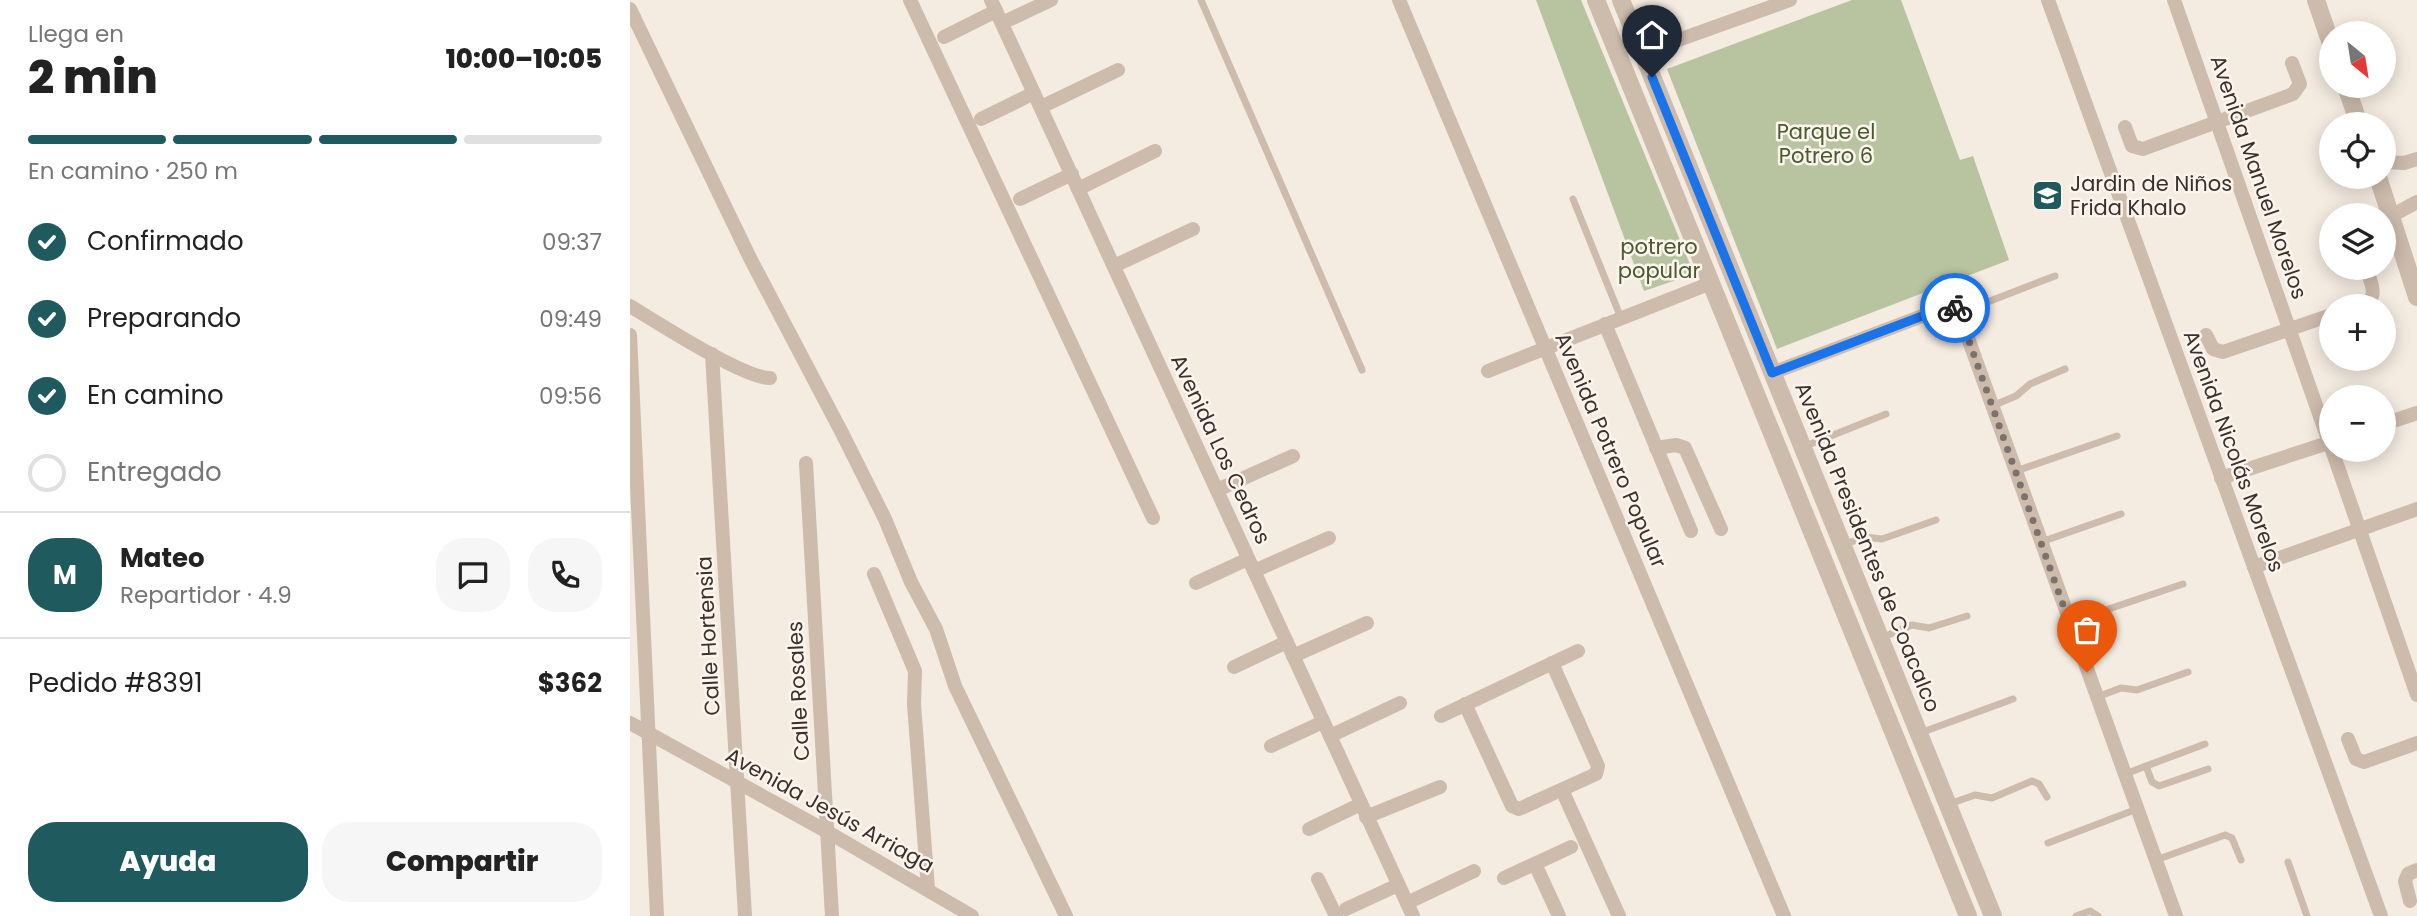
<!DOCTYPE html>
<html lang="es">
<head>
<meta charset="utf-8">
<style>
  body { margin:0; font-family:Poppins,sans-serif; background:#f6f6f6; color:#222; height:100vh; display:flex; flex-direction:column; font-size:26px; white-space:nowrap }
  * { box-sizing:border-box; margin:0 }
  p { font-size:23px; color:#767676 }
  .icon { flex:none; width:38px; height:38px; fill:none; stroke:currentColor; stroke-width:2; stroke-linecap:round; stroke-linejoin:round }
  .map { position:relative; flex:1; overflow:hidden }
  .sheet { display:flex; flex-direction:column; background:#fff; width:630px }
  .sheet>* { flex:none }
  .needle { width:46px; rotate:150deg }
  .fabs { position:absolute; left:1689px; top:21px; display:grid; gap:14px }
  .fabs a { display:grid; place-items:center; width:77px; height:77px; border-radius:50%; background:#fff; box-shadow:0 4px 18px #0003; font-size:35px }
  .pin { position:absolute; display:grid; place-items:center; width:60px; height:60px; color:#fff; margin:-72px -30px; border-radius:50% 50% 50% 0; rotate:-45deg; box-shadow:0 0 7px #0007 }
  .pin .icon { rotate:45deg }
  .courier { position:absolute; display:grid; place-items:center; width:70px; height:70px; margin:-35px; border:5px solid #1a73e8; border-radius:50%; background:#fff; color:#222; box-shadow:0 2px 9px #0007 }
  .overview em { font-style:normal; font-weight:800 }
  .overview div { display:flex; flex-direction:column-reverse }
  .overview { display:flex; align-items:center; justify-content:space-between; height:119px; padding:0 28px }
  h1 { font-size:46px; font-weight:800; line-height:52px }
  .bar { display:grid; grid-template-columns:repeat(4,1fr); gap:10px 7px; align-content:center; height:84px; padding:0 28px }
  .bar i { height:9px; border-radius:5px; background:#e0e0e0 }
  .bar .selected { background:#1f5a5e }
  .bar p { grid-column:span 4 }
  .line { display:flex; align-items:center; gap:18px; padding:0 28px; border-top:2px solid #e0e0e0 }
  .line div { flex:1 }
  .round { display:grid; place-items:center; flex:none; width:74px; height:74px; border-radius:28px; background:#f6f6f6 }
  ol { padding:0 28px; list-style:none }
  li { display:flex; align-items:center; gap:21px; height:77px }
  li p { margin-inline-start:auto }
  li .icon { padding:7px; border-radius:50%; background:#1f5a5e; color:#fff; stroke-width:4 }
  li:last-child { color:#767676 }
  li i { width:38px; height:38px; border:4px solid #e0e0e0; border-radius:50% }
  .cta { display:flex; gap:14px; margin-top:auto; padding:14px 28px }
  .cta a { flex:1; height:80px; border-radius:28px; background:#1f5a5e; color:#fff; font-size:28px; font-weight:800; line-height:80px; text-align:center }
  .cta a+a { background:#f6f6f6; color:#222 }
  main { display:flex; flex:1; min-height:0 }
  .map>svg:first-child { display:block }
</style>
</head>
<body>
<main>
<section class="sheet">
<div class="overview"><div><h1>2 min</h1><p>Llega en</p></div><em>10:00–10:05</em></div>
<div class="bar"><i class="selected"></i><i class="selected"></i><i class="selected"></i><i></i><p>En camino · 250 m</p></div>
<ol>
<li><svg class="icon" aria-label="check" viewBox="0 0 24 24"><path d="M5 12l5 5 9-10"/></svg>Confirmado<p>09:37</p></li>
<li><svg class="icon" aria-label="check" viewBox="0 0 24 24"><path d="M5 12l5 5 9-10"/></svg>Preparando<p>09:49</p></li>
<li><svg class="icon" aria-label="check" viewBox="0 0 24 24"><path d="M5 12l5 5 9-10"/></svg>En camino<p>09:56</p></li>
<li><i></i>Entregado</li>
</ol>
<div class="line" style="height:126px"><b class="round" style="background:#1f5a5e;color:#fff">M</b><div><b>Mateo</b><p>Repartidor · 4.9</p></div><a class="round"><svg class="icon" aria-label="chat" viewBox="0 0 24 24"><path d="M4 5h16v11H9l-5 4z"/></svg></a><a class="round"><svg class="icon" aria-label="phone" viewBox="0 0 24 24"><path d="M5 4h4l2 5-3 2q2 4 5 5l2-3 5 2v4C11 20 4 13 5 4z"/></svg></a></div>
<div class="line" style="height:91px"><div>Pedido #8391</div><b>$362</b></div>
<div class="cta"><a>Ayuda</a><a>Compartir</a></div>
</section>
<div class="map">
<svg width="1787" height="916" viewBox="0 0 1787 916">
  <rect width="100%" height="100%" fill="#f4ebe1"/>
  <g fill="#b8c4a0">
    <polygon points="906,0 951,0 1064,274 1014,291"/>
    <polygon points="1222,0 1271,0 1330,160 1343,156 1379,260 1147,349 1037,69"/>
  </g>
  <g fill="none" stroke-linecap="round" stroke-linejoin="round">
    <g stroke="#cdbbac" stroke-width="7">
      <polyline points="571,0 732,370"/>
      <polyline points="943,199 991,318"/>
      <polyline points="1329,313 1425,276"/>
      <polyline points="1362,406 1386,396 1400,384 1435,369"/>
      <polyline points="1173,447 1256,414"/>
      <polyline points="1386,471 1487,436"/>
      <polyline points="1411,542 1491,514"/>
      <polyline points="1213,545 1235,537 1252,539 1306,520"/>
      <polyline points="1440,622 1553,584"/>
      <polyline points="1251,638 1282,625 1299,628 1337,616"/>
      <polyline points="1467,697 1491,688 1507,690 1558,672"/>
      <polyline points="1290,733 1383,699"/>
      <polyline points="1516,766 1522,782 1529,786 1578,769"/>
      <polyline points="1495,774 1575,744"/>
      <polyline points="1319,804 1345,795 1362,798 1402,781 1409,784 1417,797"/>
      <polyline points="1418,843 1507,809"/>
      <polyline points="1526,860 1595,835 1602,838 1611,860"/>
      <polyline points="1658,862 1677,916"/>
      <polyline points="1446,916 1460,911 1468,916"/>
    </g>
    <g stroke="#cdbbac" stroke-width="14">
      <polyline points="280,0 523,518"/>
      <polyline points="361,0 783,916"/>
      <polyline points="769,0 1154,916"/>
      <polyline points="1418,0 1751,916"/>
      <polyline points="1544,0 1701,448"/>
      <polyline points="0,9 120,258 212,433 255,519 281,582 306,629 325,686 436,916"/>
      <polyline points="372,23 421,0"/>
      <polyline points="314,37 366,11"/>
      <polyline points="1012,53 1160,0"/>
      <polyline points="411,107 488,70"/>
      <polyline points="351,119 404,93"/>
      <polyline points="1495,127 1502,146 1513,149 1663,94 1670,84 1662,63"/>
      <polyline points="1754,162 1774,163 1787,159"/>
      <polyline points="448,189 525,151"/>
      <polyline points="390,199 442,174"/>
      <polyline points="1761,216 1787,202"/>
      <polyline points="484,266 563,229"/>
      <path d="M0 306C28 323 113 378 140 378"/>
      <path d="M1727 306C1743 300 1746 296 1740 279"/>
      <polyline points="975,324 1061,531"/>
      <polyline points="0,335 27,916"/>
      <polyline points="1576,335 1583,349 1593,352 1701,315"/>
      <polyline points="82,354 115,916"/>
      <polyline points="858,371 1081,283"/>
      <polyline points="1142,373 1316,307 1324,307 1329,313 1546,916"/>
      <polyline points="1754,424 1787,413"/>
      <polyline points="1026,448 1046,445 1055,448 1091,529"/>
      <polyline points="1702,450 1787,695"/>
      <polyline points="176,463 202,916"/>
      <polyline points="1591,478 1701,442"/>
      <polyline points="587,490 663,456"/>
      <polyline points="1624,567 1787,509"/>
      <polyline points="624,571 699,538"/>
      <polyline points="244,574 285,671 284,704 298,889"/>
      <polyline points="566,583 618,559"/>
      <polyline points="663,656 737,623"/>
      <polyline points="604,667 657,642"/>
      <polyline points="835,704 882,806 889,809 966,774 968,766 922,663"/>
      <polyline points="811,716 948,651"/>
      <polyline points="0,723 196,831 342,916"/>
      <polyline points="700,736 770,703"/>
      <polyline points="1718,739 1726,759 1734,762 1787,743"/>
      <polyline points="641,746 693,722"/>
      <polyline points="932,790 989,916"/>
      <polyline points="736,817 810,787"/>
      <polyline points="679,829 731,804"/>
      <polyline points="905,864 929,916"/>
      <polyline points="874,878 941,847"/>
      <polyline points="688,879 706,916"/>
      <polyline points="1780,901 1775,881 1778,874 1787,870"/>
      <polyline points="777,903 844,871"/>
      <polyline points="716,909 768,885"/>
    </g>
    <g stroke="#cdbbac" stroke-width="18">
      <polyline points="966,0 1338,916"/>
      <polyline points="991,0 1363,916"/>
      <polyline points="1686,0 1701,44"/>
      <polyline points="1716,86 1729,124"/>
      <polyline points="1748,177 1787,297"/>
    </g>
  </g>
  <g fill="none" stroke-linecap="round" stroke-linejoin="round">
    <polyline stroke="#7c716b" stroke-width="7" stroke-dasharray="0 12.6" points="1325,308 1329,313 1457,672"/>
    <polyline stroke="#1a73e8" stroke-width="9" points="1022,77 1142,373 1316,307 1325,308"/>
  </g>
  <defs>
    <symbol id="school-square" viewBox="-11 -11 22 22"><rect x="-9" y="-9" width="18" height="18" rx="4" fill="#1f5a5e" stroke="#fbf5ee"/><path d="M0-5L7-2L0 1L-7-2ZM-4 1L0 2.5L4 1V4Q0 6-4 4Z" fill="#fff"/></symbol>
  </defs>
  <g fill-rule="evenodd">
    <use href="#school-square" x="1400" y="178" width="35" height="35"/>
  </g>
  <g text-anchor="middle" dominant-baseline="central" stroke-width="5" stroke-linejoin="round" paint-order="stroke">
    <g font-size="21" fill="#4a5a2e" stroke="#fbf5ee">
      <text x="1196" y="131">Parque el<tspan x="1196" dy="24">Potrero 6</tspan></text>
      <text x="1029" y="246">potrero<tspan x="1029" dy="24">popular</tspan></text>
    </g>
    <g font-size="21" fill="#3b302b" stroke="#fbf5ee">
      <text transform="translate(1629 177) rotate(71)">Avenida Manuel Morelos</text>
      <text transform="translate(591 449) rotate(65)">Avenida Los Cedros</text>
      <text transform="translate(981 450) rotate(67)">Avenida Potrero Popular</text>
      <text transform="translate(1604 451) rotate(70)">Avenida Nicolás Morelos</text>
      <text transform="translate(1238 547) rotate(68)">Avenida Presidentes de Coacalco</text>
      <text transform="translate(78 636) rotate(-93)">Calle Hortensia</text>
      <text transform="translate(168 691) rotate(-93)">Calle Rosales</text>
      <text transform="translate(200 810) rotate(29)">Avenida Jesús Arriaga</text>
    </g>
    <g font-size="21" fill="#3b302b" stroke="#fbf5ee" text-anchor="start">
      <text x="1440" y="183">Jardin de Niños<tspan x="1440" dy="24">Frida Khalo</tspan></text>
    </g>
  </g>
</svg>
<div class="fabs">
<a><svg class="needle" viewBox="-14 -14 28 28"><path d="M0-13l5 13h-10z" fill="#e53935"/><path d="M0 13l5-13h-10z" fill="#767676"/></svg></a>
<a><svg class="icon" aria-label="locate" viewBox="0 0 24 24"><circle cx="12" cy="12" r="6"/><path d="M12 2v4M12 18v4M2 12h4M18 12h4"/></svg></a>
<a><svg class="icon" aria-label="layers" viewBox="0 0 24 24"><path d="M12 4l9 5-9 5-9-5zM3 14l9 5 9-5"/></svg></a>
<a>+</a>
<a>−</a>
</div>
<div class="pin" style="left:1457px;top:672px;background:#ea580c"><svg class="icon" aria-label="bag" viewBox="0 0 24 24"><path d="M5 8h14l-1 12H6zM9 8a3 3 0 0 1 6 0"/></svg></div>
<div class="pin" style="left:1022px;top:77px;background:#1f2937"><svg class="icon" aria-label="home" viewBox="0 0 24 24"><path d="M3 11l9-7 9 7M6 9v11h12V9"/></svg></div>
<div class="courier" style="left:1325px;top:308px"><svg class="icon" aria-label="bike" viewBox="0 0 24 24"><circle cx="6" cy="16" r="4"/><circle cx="18" cy="16" r="4"/><path d="M6 16l4-8h5l3 8M10 8l3 8H6M13 5h3"/></svg></div>
</div>
</main>
</body>
</html>
